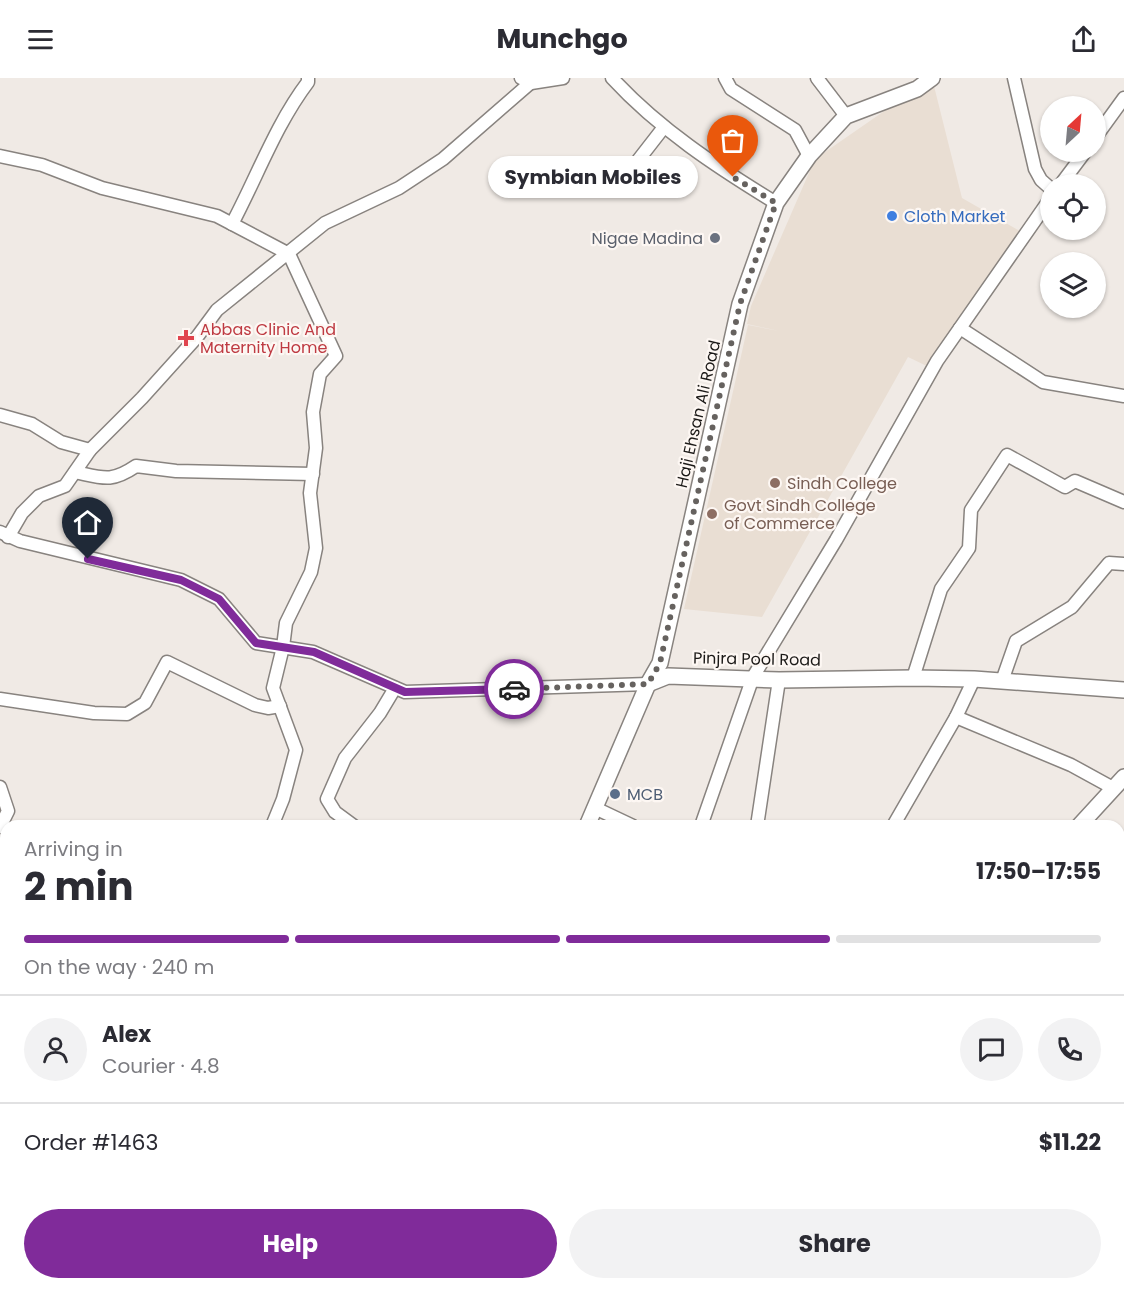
<!DOCTYPE html>
<html lang="en">
<head>
<meta charset="utf-8">
<style>
  body { margin:0; font-family:Poppins,sans-serif; background:#f2f2f3; color:#2b2b33; height:100vh; display:flex; flex-direction:column; font-size:22px; white-space:nowrap }
  * { box-sizing:border-box; margin:0 }
  p { font-size:20px; color:#7c7c81 }
  .icon { flex:none; width:33px; height:33px; fill:none; stroke:currentColor; stroke-width:2; stroke-linecap:round; stroke-linejoin:round }
  .map { position:relative; flex:1; overflow:hidden }
  .side { position:absolute; left:0px; top:742px; width:1125px; height:470px; display:flex; flex-direction:column; background:#fff; border-radius:18px 18px 0 0; box-shadow:0 2px 4px #0004 }
  .side>* { flex:none }
  .needle { width:39px; rotate:26deg }
  .fabs { position:absolute; left:1040px; top:18px; display:grid; gap:12px }
  .fabs a { display:grid; place-items:center; width:66px; height:66px; border-radius:50%; background:#fff; box-shadow:0 2px 4px #0004; font-size:30px }
  .pin { position:absolute; display:grid; place-items:center; width:51px; height:51px; color:#fff; margin:-62px -26px; border-radius:50% 50% 50% 0; rotate:-45deg; box-shadow:0 0 6px #0007 }
  .pin .icon { rotate:45deg }
  .courier { position:absolute; display:grid; place-items:center; width:60px; height:60px; margin:-30px; border:4px solid #802b9a; border-radius:50%; background:#fff; color:#222; box-shadow:0 2px 8px #0007 }
  .bubble { position:absolute; height:42px; border-radius:21px; background:#fff; box-shadow:0 2px 4px #0004; font-size:20px; font-weight:700; line-height:42px; text-align:center }
  .overview em { font-style:normal; font-weight:700 }
  .overview div { display:flex; flex-direction:column-reverse }
  .overview { display:flex; align-items:center; justify-content:space-between; height:102px; padding:0 24px }
  h1 { font-size:39px; font-weight:700; line-height:45px }
  .bar { display:grid; grid-template-columns:repeat(4,1fr); gap:9px 6px; align-content:center; height:72px; padding:0 24px }
  .bar i { height:8px; border-radius:4px; background:#e1e1e2 }
  .bar .active { background:#802b9a }
  .bar p { grid-column:span 4 }
  .line { display:flex; align-items:center; gap:15px; padding:0 24px; border-top:2px solid #e1e1e2 }
  .line div { flex:1 }
  .round { display:grid; place-items:center; flex:none; width:63px; height:63px; border-radius:32px; background:#f2f2f3 }
  .primary-button { display:flex; gap:12px; margin-top:auto; padding:12px 24px }
  .primary-button a { flex:1; height:69px; border-radius:36px; background:#802b9a; color:#fff; font-size:24px; font-weight:700; line-height:69px; text-align:center }
  .primary-button a+a { background:#f2f2f3; color:#2b2b33 }
  header { display:flex; justify-content:space-between; align-items:center; height:78px; padding:0 24px; background:#fff; font-size:27px; font-weight:700 }
  .map>svg:first-child { display:block }
</style>
</head>
<body>
<header><svg class="icon" aria-label="menu" viewBox="0 0 24 24"><path d="M4 6h16M4 12h16M4 18h16"/></svg>Munchgo<svg class="icon" aria-label="share" viewBox="0 0 24 24"><path d="M12 15V3M7 8l5-5 5 5M5 13v7h14v-7"/></svg></header>
<div class="map">
<svg width="1124" height="1211" viewBox="0 0 1124 1211">
  <rect width="100%" height="100%" fill="#f0eae5"/>
  <polygon fill="#e9ded3" points="932,0 962,120 1025,156 933,291 908,279 762,539 684,531 748,247 779,253 747,246 751,228 815,81"/>
  <polygon fill="#d3cbca" stroke="#87807f" stroke-width="1.5" points="6,1137 6,1206 219,1206 221,1211 0,1211 0,1143"/>
  <g fill="none" stroke-linecap="round" stroke-linejoin="round">
    <defs>
      <g id="minor">
        <polyline points="521,0 531,5 563,0"/>
        <path d="M612 0C659 51 717 89 776 125"/>
        <polyline points="725,0 731,11 795,52 809,78"/>
        <polyline points="817,0 846,38"/>
        <polyline points="1014,0 1035,91 1041,102 1050,110"/>
        <polyline points="1095,60 1124,20"/>
        <polyline points="0,78 42,87 102,110 217,138 289,176 336,278 320,296 313,334 316,370 310,415 316,470 311,494 286,545 283,569 273,610 296,672 283,721 272,748"/>
        <polyline points="1061,106 1085,74"/>
        <polyline points="615,112 664,49"/>
        <path d="M232 146C257 99 276 46 308 4V0"/>
        <polyline points="960,250 1043,304 1124,318"/>
        <polyline points="0,337 32,346 61,364 90,372"/>
        <path d="M75 394C103 400 111 405 136 388L176 393 313 396"/>
        <polyline points="0,454 20,463 181,502 219,521 256,565 313,574 405,614 648,606"/>
        <polyline points="8,459 22,435 39,418 65,408 90,372 142,320 197,259 217,232 325,145 399,110 443,81 536,0"/>
        <polyline points="913,600 941,511 969,470 971,432 1007,377 1065,409 1075,403 1124,424"/>
        <polyline points="1002,603 1016,563 1072,529 1109,485 1124,486"/>
        <polyline points="0,621 94,635 127,636 145,625 167,584 255,627 268,630 280,628"/>
        <polyline points="956,639 1071,687 1113,710"/>
        <polyline points="0,709 8,733 0,749"/>
        <polyline points="595,730 633,748"/>
        <polyline points="354,748 335,734 327,721 345,680 380,635 395,610"/>
        <polyline points="701,748 753,599 836,462 937,283 1050,121"/>
        <polyline points="757,748 779,602"/>
        <polyline points="893,748 956,639 974,601"/>
        <polyline points="1119,815 1124,815"/>
        <polyline points="1119,874 1124,874"/>
        <polyline points="0,893 6,904"/>
        <polyline points="1119,936 1124,936"/>
        <polyline points="0,943 6,943"/>
        <polyline points="1119,996 1124,996"/>
        <polyline points="1119,1011 1124,1014"/>
        <polyline points="0,1057 6,1050"/>
        <polyline points="43,1206 44,1211"/>
        <polyline points="106,1206 107,1211"/>
        <polyline points="169,1206 170,1211"/>
        <polyline points="399,1206 410,1211"/>
        <polyline points="567,1206 569,1211"/>
        <polyline points="581,1206 605,1210 647,1206"/>
        <polyline points="777,1206 778,1211"/>
        <polyline points="926,1206 946,1211"/>
        <polyline points="521,1211 522,1206"/>
        <polyline points="1003,1211 1008,1207 1042,1211"/>
      </g>
      <g id="tertiary">
        <polyline points="648,606 668,598 779,602 913,600 974,601 1124,612"/>
        <polyline points="587,748 648,606 660,585 740,226 776,125 809,78 846,38 917,11 932,0"/>
        <polyline points="1079,748 1124,699"/>
        <polyline points="1119,1075 1124,1078"/>
        <polyline points="0,1201 6,1199"/>
        <polyline points="418,1211 419,1206"/>
        <polyline points="882,1211 882,1206"/>
      </g>
    </defs>
    <use href="#minor" stroke="#88837f" stroke-width="15"/>
    <use href="#tertiary" stroke="#88837f" stroke-width="18"/>
    <use href="#minor" stroke="#fff" stroke-width="12"/>
    <use href="#tertiary" stroke="#fff" stroke-width="15"/>
  </g>
  <g fill="none" stroke-linecap="round" stroke-linejoin="round">
    <polyline stroke="#66625f" stroke-width="6" stroke-dasharray="0 10.8" points="514,611 648,606 660,585 740,226 776,125 733,99"/>
    <polyline stroke="#802b9a" stroke-width="8" points="88,481 181,502 219,521 256,565 314,574 405,614 514,611"/>
  </g>
  <circle fill="#3f7fe0" stroke="#fdf7f3" stroke-width="2" cx="892" cy="138" r="6"/>
  <circle fill="#6b7280" stroke="#fdf7f3" stroke-width="2" cx="715" cy="160" r="6"/>
  <path fill="#e0444e" stroke="#fdf7f3" stroke-width="2" d="M183 251h6v6h6v6h-6v6h-6v-6h-6v-6h6z"/>
  <g fill="#8d6e63" stroke="#fdf7f3" stroke-width="2">
    <circle cx="775" cy="405" r="6"/>
    <circle cx="712" cy="436" r="6"/>
  </g>
  <circle fill="#5c6f8a" stroke="#fdf7f3" stroke-width="2" cx="615" cy="716" r="6"/>
  <g text-anchor="middle" dominant-baseline="central" stroke-width="4.5" stroke-linejoin="round" paint-order="stroke">
    <g font-size="16" fill="#366cbe" stroke="#fdf7f3" text-anchor="start">
      <text x="904" y="138">Cloth Market</text>
    </g>
    <g font-size="16" fill="#5b616d" stroke="#fdf7f3" text-anchor="end">
      <text x="703" y="160">Nigae Madina</text>
    </g>
    <g font-size="16" fill="#be3a42" stroke="#fdf7f3" text-anchor="start">
      <text x="200" y="251">Abbas Clinic And<tspan x="200" dy="18">Maternity Home</tspan></text>
    </g>
    <g font-size="16" fill="#1b1917" stroke="#fdf7f3">
      <text transform="translate(698 336) rotate(-77)">Haji Ehsan Ali Road</text>
      <text transform="translate(757 581) rotate(1)">Pinjra Pool Road</text>
    </g>
    <g font-size="16" fill="#785e54" stroke="#fdf7f3" text-anchor="start">
      <text x="787" y="405">Sindh College</text>
      <text x="724" y="427">Govt Sindh College<tspan x="724" dy="18">of Commerce</tspan></text>
    </g>
    <g font-size="16" fill="#4e5e75" stroke="#fdf7f3" text-anchor="start">
      <text x="627" y="716">MCB</text>
    </g>
  </g>
</svg>
<div class="fabs">
<a><svg class="needle" viewBox="-14 -14 28 28"><path d="M0-13l5 13h-10z" fill="#e53935"/><path d="M0 13l5-13h-10z" fill="#7c7c81"/></svg></a>
<a><svg class="icon" aria-label="locate" viewBox="0 0 24 24"><circle cx="12" cy="12" r="6"/><path d="M12 2v4M12 18v4M2 12h4M18 12h4"/></svg></a>
<a><svg class="icon" aria-label="layers" viewBox="0 0 24 24"><path d="M12 4l9 5-9 5-9-5zM3 14l9 5 9-5"/></svg></a>
</div>
<div class="pin" style="left:733px;top:99px;background:#ea580c"><svg class="icon" aria-label="bag" viewBox="0 0 24 24"><path d="M5 8h14l-1 12H6zM9 8a3 3 0 0 1 6 0"/></svg></div>
<div class="pin" style="left:88px;top:481px;background:#1f2937"><svg class="icon" aria-label="home" viewBox="0 0 24 24"><path d="M3 11l9-7 9 7M6 9v11h12V9"/></svg></div>
<div class="courier" style="left:514px;top:611px"><svg class="icon" aria-label="car" viewBox="0 0 24 24"><path d="M5 17H2v-5l4-1 3-4h7l3 4 3 1v5h-3M9 17h6M6 11h13"/><circle cx="7" cy="17" r="2"/><circle cx="17" cy="17" r="2"/></svg></div>
<div class="bubble" style="left:488px;top:78px;width:210px">Symbian Mobiles</div>
<section class="side">
<div class="overview"><div><h1>2 min</h1><p>Arriving in</p></div><em>17:50–17:55</em></div>
<div class="bar"><i class="active"></i><i class="active"></i><i class="active"></i><i></i><p>On the way · 240 m</p></div>
<div class="line" style="height:108px"><a class="round"><svg class="icon" aria-label="person" viewBox="0 0 24 24"><circle cx="12" cy="8" r="4"/><path d="M4 21q1-7 8-7t8 7"/></svg></a><div><b>Alex</b><p>Courier · 4.8</p></div><a class="round"><svg class="icon" aria-label="chat" viewBox="0 0 24 24"><path d="M4 5h16v11H9l-5 4z"/></svg></a><a class="round"><svg class="icon" aria-label="phone" viewBox="0 0 24 24"><path d="M5 4h4l2 5-3 2q2 4 5 5l2-3 5 2v4C11 20 4 13 5 4z"/></svg></a></div>
<div class="line" style="height:78px"><div>Order #1463</div><b>$11.22</b></div>
<div class="primary-button"><a>Help</a><a>Share</a></div>
</section>
</div>
</body>
</html>
